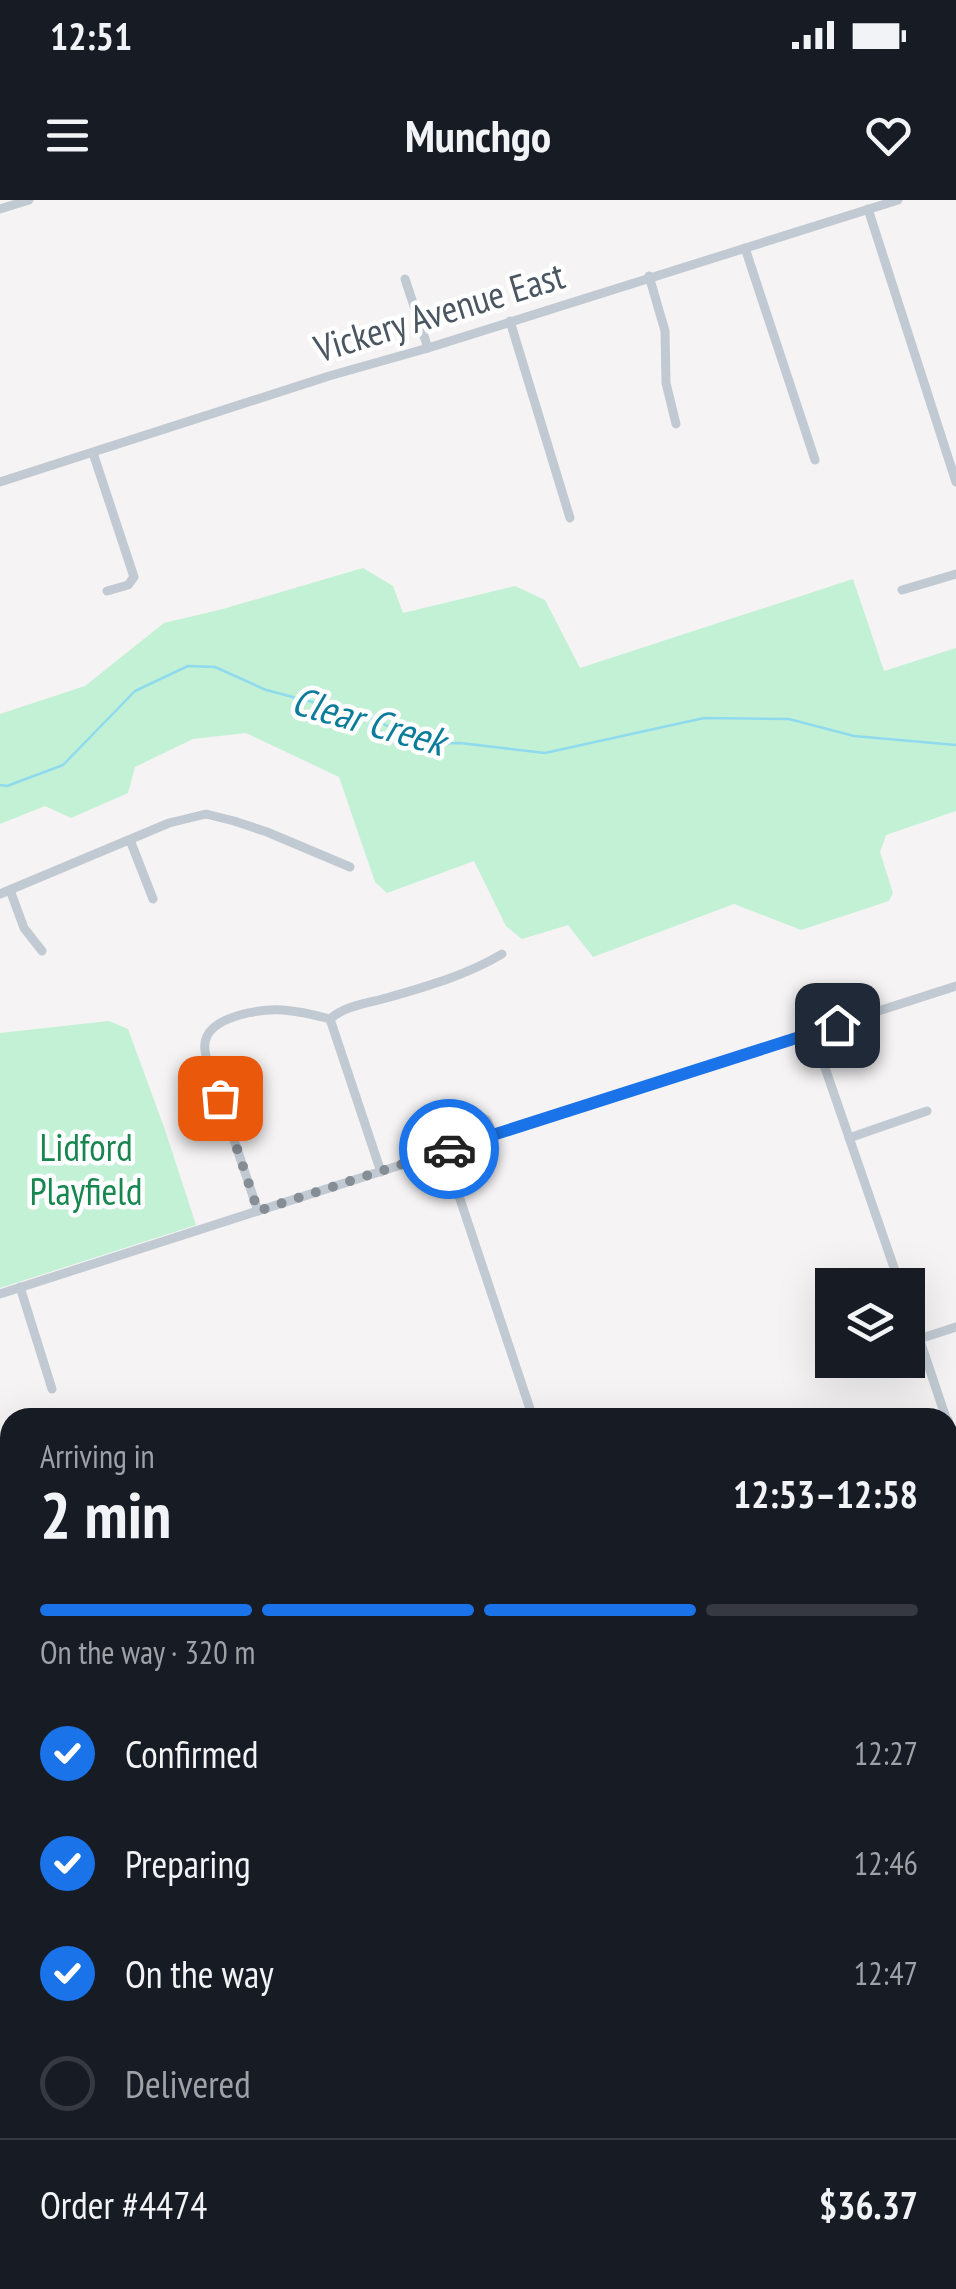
<!DOCTYPE html>
<html lang="en">
<head>
<meta charset="utf-8">
<style>
  body { margin:0; font-family:"PT Sans Narrow",sans-serif; background:#20242c; color:#f1f3f6; height:100vh; display:flex; flex-direction:column; font-size:38px; white-space:nowrap }
  * { box-sizing:border-box; margin:0 }
  p { font-size:32px; color:#9ea1a6 }
  .icon { flex:none; width:55px; height:55px; fill:none; stroke:currentColor; stroke-width:2; stroke-linecap:round; stroke-linejoin:round }
  .map { position:relative; flex:1; overflow:hidden }
  .panel { position:absolute; left:0px; top:1208px; width:958px; height:882px; display:flex; flex-direction:column; background:#171b24; border-radius:30px 30px 0 0; box-shadow:0 10px 40px #0002 }
  .panel>* { flex:none }
  .buttons { position:absolute; left:815px; top:1068px; display:grid; gap:20px }
  .buttons a { display:grid; place-items:center; width:110px; height:110px; border-radius:0px; background:#171b24; box-shadow:0 10px 40px #0002; font-size:50px }
  .pin { position:absolute; display:grid; place-items:center; width:85px; height:85px; color:#fff; margin:-42px; border-radius:20px; box-shadow:0 5px 15px #0006 }
  .courier { position:absolute; display:grid; place-items:center; width:100px; height:100px; margin:-50px; border:8px solid #1a73e8; border-radius:50%; background:#fff; color:#222; box-shadow:0 2px 12px #0007 }
  .headline em { font-style:normal; font-weight:800 }
  .headline div { display:flex; flex-direction:column-reverse }
  .headline { display:flex; align-items:center; justify-content:space-between; height:170px; padding:0 40px }
  h1 { font-size:65px; font-weight:800; line-height:75px }
  .bar { display:grid; grid-template-columns:repeat(4,1fr); gap:15px 10px; align-content:center; height:120px; padding:0 40px }
  .bar i { height:12px; border-radius:8px; background:#363941 }
  .bar .current { background:#1a73e8 }
  .bar p { grid-column:span 4 }
  .line { display:flex; align-items:center; gap:25px; padding:0 40px; border-top:2px solid #363941 }
  .line div { flex:1 }
  ol { padding:0 40px; list-style:none }
  li { display:flex; align-items:center; gap:30px; height:110px }
  li p { margin-inline-start:auto }
  li .icon { padding:10px; border-radius:50%; background:#1a73e8; color:#fff; stroke-width:4 }
  li:last-child { color:#9ea1a6 }
  li i { width:55px; height:55px; border:5px solid #363941; border-radius:50% }
  .status { display:flex; justify-content:space-between; align-items:center; height:70px; padding:0 50px; background:#171b24; direction:ltr }
  .status svg { height:28px; fill:currentColor }
  header { display:flex; justify-content:space-between; align-items:center; height:130px; padding:0 40px; background:#171b24; font-size:45px; font-weight:800 }
  .map>svg:first-child { display:block }
</style>
</head>
<body>
<div class="status"><b>12:51</b><svg viewBox="0 0 49 12"><path d="M0 12V9h3v3zM5 12V6h3v6zM10 12V3h3v9zM15 12V0h3v12zM26 1h20v11H26zM47 4h2v5h-2z"/></svg></div>
<header><svg class="icon" aria-label="menu" viewBox="0 0 24 24"><path d="M4 6h16M4 12h16M4 18h16"/></svg>Munchgo<svg class="icon" aria-label="heart" viewBox="0 0 24 24"><path d="M12 20l-8-8c-3-5 5-10 8-4 3-6 11-1 8 4z"/></svg></header>
<div class="map">
<svg width="956" height="2089" viewBox="0 0 956 2089">
  <rect width="100%" height="100%" fill="#f5f3f3"/>
  <g fill="#c3f1d5">
    <polygon points="363,368 393,386 403,413 515,386 545,400 580,468 853,379 884,471 956,448 956,611 886,635 880,652 893,693 889,701 801,730 734,704 593,757 568,725 522,739 506,726 474,661 387,693 375,682 339,577 246,533 193,539 135,567 128,593 71,618 45,606 0,624 0,514 85,486 164,423 223,409"/>
    <polygon points="109,821 128,829 165,930 196,1025 0,1088 0,833"/>
    <polygon points="0,1999 10,2005 10,2080 312,2080 314,2089 0,2089"/>
    <polygon points="956,2022 956,2089 918,2089 919,2080 948,2080 948,2026"/>
    <polygon points="361,2080 537,2080 522,2089 368,2089"/>
    <polygon points="745,2080 829,2080 839,2089 749,2089"/>
  </g>
  <g fill="none" stroke-linecap="round" stroke-linejoin="round">
    <polyline stroke="#90daee" stroke-width="2.5" points="0,585 7,586 63,565 135,491 188,466 215,467 266,490 370,517 422,544 460,543 545,553 704,518 789,519 854,536 956,545"/>
    <g stroke="#c1cad2" stroke-width="9">
      <polyline points="0,9 29,0"/>
      <polyline points="868,9 956,282"/>
      <polyline points="745,48 815,260"/>
      <polyline points="649,76 665,131 666,183 676,224"/>
      <polyline points="405,79 428,148"/>
      <polyline points="510,121 570,318"/>
      <polyline points="93,253 134,377 128,385 107,391"/>
      <polyline points="0,282 329,176 428,148 898,0"/>
      <polyline points="902,390 956,374"/>
      <polyline points="130,640 153,699"/>
      <polyline points="10,690 24,728 42,751"/>
      <polyline points="0,694 169,623 206,614 234,621 267,632 350,667"/>
      <polyline points="330,819 381,972"/>
      <polyline points="813,833 900,1085"/>
      <polyline points="493,935 487,920 477,914 443,927 444,951 533,1218"/>
      <polyline points="849,938 927,911"/>
      <path d="M258 1011 207 860C205 852 203 844 207 836 218 815 261 809 282 810 299 811 315 815 330 819 346 805 370 803 390 797 428 786 467 775 502 754"/>
      <polyline points="20,1087 52,1189"/>
      <polyline points="0,1094 956,786"/>
      <polyline points="908,1105 946,1218"/>
      <polyline points="919,1139 956,1127"/>
      <polyline points="948,1220 956,1245"/>
      <polyline points="0,1293 10,1290"/>
      <polyline points="0,1302 10,1300"/>
      <polyline points="0,1433 10,1464"/>
      <polyline points="948,1552 956,1550"/>
      <polyline points="0,1638 10,1634"/>
      <polyline points="0,1857 10,1891"/>
    </g>
    <g stroke="#b3c2d1" stroke-width="11">
      <polyline points="948,1838 956,1832"/>
      <polyline points="605,2089 627,2080"/>
    </g>
  </g>
  <g fill="none" stroke-linecap="round" stroke-linejoin="round">
    <polyline stroke="#868d94" stroke-width="10" stroke-dasharray="0 18" points="220,898 258,1011 449,949"/>
    <polyline stroke="#1a73e8" stroke-width="12" points="449,949 837,825"/>
  </g>
  <g text-anchor="middle" dominant-baseline="central" stroke-width="9" stroke-linejoin="round" paint-order="stroke">
    <g font-size="38" fill="#4a5661" stroke="#fff">
      <text transform="translate(439 111) rotate(-17)">Vickery Avenue East</text>
    </g>
    <g font-size="38" fill="#17864f" stroke="#fff">
      <text x="86" y="946">Lidford<tspan x="86" dy="44">Playfield</tspan></text>
    </g>
    <g font-size="40" font-style="italic" fill="#0c7c9b" stroke="#fff">
      <text transform="translate(369 520) rotate(16)">Clear Creek</text>
    </g>
  </g>
</svg>
<div class="buttons">
<a><svg class="icon" aria-label="layers" viewBox="0 0 24 24"><path d="M12 4l9 5-9 5-9-5zM3 14l9 5 9-5"/></svg></a>
</div>
<div class="pin" style="left:220px;top:898px;background:#ea580c"><svg class="icon" aria-label="bag" viewBox="0 0 24 24"><path d="M5 8h14l-1 12H6zM9 8a3 3 0 0 1 6 0"/></svg></div>
<div class="pin" style="left:837px;top:825px;background:#1f2937"><svg class="icon" aria-label="home" viewBox="0 0 24 24"><path d="M3 11l9-7 9 7M6 9v11h12V9"/></svg></div>
<div class="courier" style="left:449px;top:949px"><svg class="icon" aria-label="car" viewBox="0 0 24 24"><path d="M5 17H2v-5l4-1 3-4h7l3 4 3 1v5h-3M9 17h6M6 11h13"/><circle cx="7" cy="17" r="2"/><circle cx="17" cy="17" r="2"/></svg></div>
<section class="panel">
<div class="headline"><div><h1>2 min</h1><p>Arriving in</p></div><em>12:53–12:58</em></div>
<div class="bar"><i class="current"></i><i class="current"></i><i class="current"></i><i></i><p>On the way · 320 m</p></div>
<ol>
<li><svg class="icon" aria-label="check" viewBox="0 0 24 24"><path d="M5 12l5 5 9-10"/></svg>Confirmed<p>12:27</p></li>
<li><svg class="icon" aria-label="check" viewBox="0 0 24 24"><path d="M5 12l5 5 9-10"/></svg>Preparing<p>12:46</p></li>
<li><svg class="icon" aria-label="check" viewBox="0 0 24 24"><path d="M5 12l5 5 9-10"/></svg>On the way<p>12:47</p></li>
<li><i></i>Delivered</li>
</ol>
<div class="line" style="height:130px"><div>Order #4474</div><b>$36.37</b></div>
</section>
</div>
</body>
</html>
